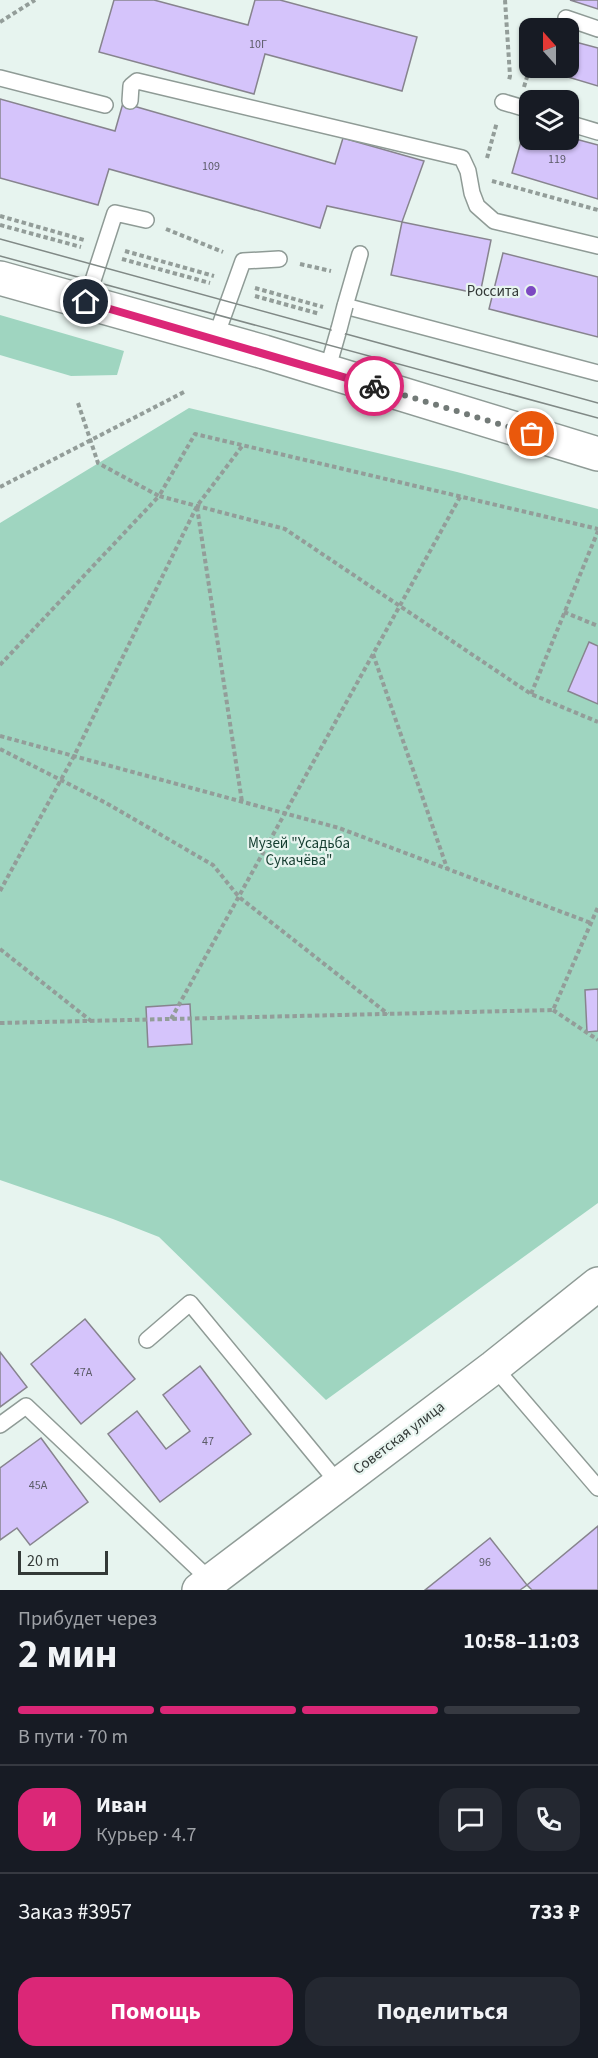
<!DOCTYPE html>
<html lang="ru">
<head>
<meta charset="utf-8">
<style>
  body { margin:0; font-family:"Source Sans 3",sans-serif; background:#242831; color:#f1f3f6; height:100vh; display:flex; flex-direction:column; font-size:22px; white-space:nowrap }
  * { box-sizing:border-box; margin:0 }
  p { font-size:20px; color:#9ea1a6 }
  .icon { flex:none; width:33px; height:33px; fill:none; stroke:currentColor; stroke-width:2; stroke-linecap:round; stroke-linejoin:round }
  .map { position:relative; height:1590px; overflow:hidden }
  .panel { display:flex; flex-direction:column; background:#171b24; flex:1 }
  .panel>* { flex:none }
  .needle { width:39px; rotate:339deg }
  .buttons { position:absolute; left:519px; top:18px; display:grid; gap:12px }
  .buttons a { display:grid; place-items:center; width:60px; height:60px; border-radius:12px; background:#171b24; box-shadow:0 2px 4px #0004; font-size:30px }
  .scale { position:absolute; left:18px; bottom:15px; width:90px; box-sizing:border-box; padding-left:6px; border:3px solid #333937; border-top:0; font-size:16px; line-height:21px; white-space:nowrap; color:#333937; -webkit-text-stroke:4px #e7f4ef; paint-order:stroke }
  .pin { position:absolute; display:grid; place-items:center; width:51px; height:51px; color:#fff; margin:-26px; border:3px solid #fff; border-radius:50%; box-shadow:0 2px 6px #0007 }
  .courier { position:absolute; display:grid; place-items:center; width:60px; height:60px; margin:-30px; border:4px solid #db2777; border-radius:50%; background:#fff; color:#222; box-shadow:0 2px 8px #0007 }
  .headline em { font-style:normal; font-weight:700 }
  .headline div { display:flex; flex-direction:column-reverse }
  .headline { display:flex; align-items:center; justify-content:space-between; height:102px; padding:0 18px }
  h1 { font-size:39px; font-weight:700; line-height:45px }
  .bar { display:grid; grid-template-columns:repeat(4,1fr); gap:9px 6px; align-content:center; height:72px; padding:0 18px }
  .bar i { height:8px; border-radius:4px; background:#363941 }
  .bar .selected { background:#db2777 }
  .bar p { grid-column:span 4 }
  .line { display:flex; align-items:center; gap:15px; padding:0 18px; border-top:2px solid #363941 }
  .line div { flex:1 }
  .round { display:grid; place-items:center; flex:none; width:63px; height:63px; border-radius:18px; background:#242831 }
  .button { display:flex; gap:12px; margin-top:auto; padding:12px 18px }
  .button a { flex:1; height:69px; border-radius:18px; background:#db2777; color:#fff; font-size:24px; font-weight:700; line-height:69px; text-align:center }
  .button a+a { background:#242831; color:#f1f3f6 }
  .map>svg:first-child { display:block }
</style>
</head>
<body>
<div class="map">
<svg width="598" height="1590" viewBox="0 0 598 1590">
  <rect width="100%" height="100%" fill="#e7f4ef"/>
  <g fill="#9fd5c0">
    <polygon points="0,315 124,351 117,375 71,376 0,355"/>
    <polygon points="189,408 457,472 598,509 598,1203 326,1400 159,1237 113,1219 0,1180 0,523"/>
  </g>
  <g fill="#d5c4fb" stroke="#87848e" stroke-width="1.5">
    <polygon points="114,0 154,0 248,25 255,0 280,0 417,37 402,91 265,54 254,94 99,52"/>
    <polygon points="570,0 598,0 598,9"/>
    <polygon points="568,40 598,48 598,86 538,68 568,68"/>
    <polygon points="0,99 115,131 123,103 335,164 343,138 424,161 402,222 327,206 320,228 109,169 98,205 0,178"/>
    <polygon points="526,124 530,125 530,140 568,140 568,137 598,145 598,199 512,173"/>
    <polygon points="402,222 491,240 480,294 391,275"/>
    <polygon points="503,253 598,277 598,337 489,309"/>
    <polygon points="589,642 598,646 598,704 568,691"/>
    <polygon points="598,989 598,1031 587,1032 585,990"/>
    <polygon points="190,1004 192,1044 148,1047 146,1007"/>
    <polygon points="85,1319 135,1379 81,1424 31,1364"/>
    <polygon points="0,1352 27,1387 0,1407"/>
    <polygon points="200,1366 251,1434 160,1502 108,1434 137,1411 166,1449 190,1431 163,1395"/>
    <polygon points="41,1438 88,1502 30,1545 17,1528 0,1540 0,1468"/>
    <polygon points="598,1526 598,1590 532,1590 527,1585"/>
    <polygon points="490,1538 527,1585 520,1590 425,1590"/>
  </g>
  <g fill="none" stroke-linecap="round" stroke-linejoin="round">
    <defs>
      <g id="service">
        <polyline points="566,18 598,29"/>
        <polyline points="0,78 105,105"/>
        <polyline points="130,101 131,86 137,81 462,158 468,171 472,193 477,206 494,221 598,246"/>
        <polyline points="503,102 530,110"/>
        <polyline points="568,123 598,132"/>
        <polyline points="360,254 345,306 598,373"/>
        <polyline points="86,302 115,213 146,220"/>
        <polyline points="215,339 243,261 279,259"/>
        <polyline points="327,371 339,329"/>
        <polyline points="147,1340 190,1303 339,1484"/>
        <polyline points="494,1367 598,1488"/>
        <polyline points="0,1425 26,1406 211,1581"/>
      </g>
      <g id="secondary">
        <polyline points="0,278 264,352 598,454"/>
        <polyline points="199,1590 494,1367 598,1284"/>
      </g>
    </defs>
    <use href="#service" stroke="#8f9b96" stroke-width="18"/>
    <use href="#secondary" stroke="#8f9b96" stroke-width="36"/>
    <g stroke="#939d99" stroke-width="4" stroke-dasharray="4.5 3" stroke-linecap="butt">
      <polyline points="505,0 510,76 509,80"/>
      <polyline points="0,22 35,0"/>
      <polyline points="524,87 530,67"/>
      <polyline points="487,158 497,122"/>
      <polyline points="492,181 598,210"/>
      <polyline points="0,216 84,240"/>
      <polyline points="0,225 81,247"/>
      <polyline points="166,229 223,252"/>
      <polyline points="125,251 214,276"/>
      <polyline points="122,259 210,283"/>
      <polyline points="300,264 331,271"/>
      <polyline points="255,288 323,307"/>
      <polyline points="255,296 320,314"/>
      <polyline points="78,403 98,463 159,496 195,434 598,529"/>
      <polyline points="0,487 186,391"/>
      <polyline points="197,507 242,802"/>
      <polyline points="564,612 598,626"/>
      <polyline points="373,654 447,868"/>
      <polyline points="0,665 159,496 285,529 531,694 598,722"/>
      <polyline points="531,694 598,531"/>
      <polyline points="0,736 339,828 591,923"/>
      <polyline points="0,749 106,803 213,865 239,897 388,1014"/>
      <polyline points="0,891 74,756 197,506 243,445"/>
      <polyline points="0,949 91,1021"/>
      <polyline points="553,1010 598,1040"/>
      <polyline points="171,1019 460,497"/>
      <polyline points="0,1023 553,1010 598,907"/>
    </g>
    <use href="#service" stroke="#fff" stroke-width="15"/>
    <use href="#secondary" stroke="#fff" stroke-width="33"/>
    <g stroke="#808986" stroke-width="1.5">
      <polyline points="0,239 598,403"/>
      <polyline points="0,256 598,418"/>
    </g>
    <defs>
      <polyline id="service-bridge" points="339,329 345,306"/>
    </defs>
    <use href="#service-bridge" stroke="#8f9b96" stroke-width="18" stroke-linecap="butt"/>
    <use href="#service-bridge" stroke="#fff" stroke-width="15"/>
  </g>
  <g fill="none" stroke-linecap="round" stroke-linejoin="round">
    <polyline stroke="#727a77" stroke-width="6" stroke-dasharray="0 10.8" points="374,386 532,434"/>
    <polyline stroke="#db2777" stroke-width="8" points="86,302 374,386"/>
  </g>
  <circle fill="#7c49c1" stroke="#e7f4ef" stroke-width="2" cx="531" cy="291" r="6"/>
  <g text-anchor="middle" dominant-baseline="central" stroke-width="4.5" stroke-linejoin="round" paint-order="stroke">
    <g font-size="12" fill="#5c5c68">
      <text x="258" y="44">10Г</text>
      <text x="557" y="159">119</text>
      <text x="211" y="166">109</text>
      <text x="83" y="1372">47А</text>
      <text x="208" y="1441">47</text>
      <text x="38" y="1485">45А</text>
      <text x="485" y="1562">96</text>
    </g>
    <g font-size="15" fill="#333937" stroke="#e7f4ef" text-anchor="end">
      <text x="519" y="291">Россита</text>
    </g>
    <g font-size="15" fill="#153d30" stroke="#e7f4ef">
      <text x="299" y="843">Музей "Усадьба<tspan x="299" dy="17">Сукачёва"</tspan></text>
    </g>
    <g font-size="15" fill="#333937" stroke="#e7f4ef">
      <text transform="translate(399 1438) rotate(-37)">Советская улица</text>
    </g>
  </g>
</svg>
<div class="buttons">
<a><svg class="needle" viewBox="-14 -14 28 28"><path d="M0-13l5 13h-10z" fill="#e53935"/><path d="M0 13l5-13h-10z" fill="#9ea1a6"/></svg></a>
<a><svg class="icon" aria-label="layers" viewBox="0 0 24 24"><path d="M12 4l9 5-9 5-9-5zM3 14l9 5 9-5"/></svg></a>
</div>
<div class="scale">20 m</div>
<div class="pin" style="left:532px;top:434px;background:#ea580c"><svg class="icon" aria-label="bag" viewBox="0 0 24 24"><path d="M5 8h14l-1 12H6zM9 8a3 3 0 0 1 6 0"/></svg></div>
<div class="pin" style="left:86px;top:302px;background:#1f2937"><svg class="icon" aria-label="home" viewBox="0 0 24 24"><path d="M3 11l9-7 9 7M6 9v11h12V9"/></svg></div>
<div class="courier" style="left:374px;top:386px"><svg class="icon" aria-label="bike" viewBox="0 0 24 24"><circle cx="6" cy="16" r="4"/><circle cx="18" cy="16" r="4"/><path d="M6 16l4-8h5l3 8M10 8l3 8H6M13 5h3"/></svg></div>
</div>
<section class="panel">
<div class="headline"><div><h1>2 мин</h1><p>Прибудет через</p></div><em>10:58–11:03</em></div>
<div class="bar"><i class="selected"></i><i class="selected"></i><i class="selected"></i><i></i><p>В пути · 70 m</p></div>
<div class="line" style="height:108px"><b class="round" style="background:#db2777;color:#fff">И</b><div><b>Иван</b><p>Курьер · 4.7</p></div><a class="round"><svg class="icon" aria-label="chat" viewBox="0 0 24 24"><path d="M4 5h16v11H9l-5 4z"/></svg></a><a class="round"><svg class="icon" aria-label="phone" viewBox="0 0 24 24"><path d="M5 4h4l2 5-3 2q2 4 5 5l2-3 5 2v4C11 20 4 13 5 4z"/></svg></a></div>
<div class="line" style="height:78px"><div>Заказ #3957</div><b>733 ₽</b></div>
<div class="button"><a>Помощь</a><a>Поделиться</a></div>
</section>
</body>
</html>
